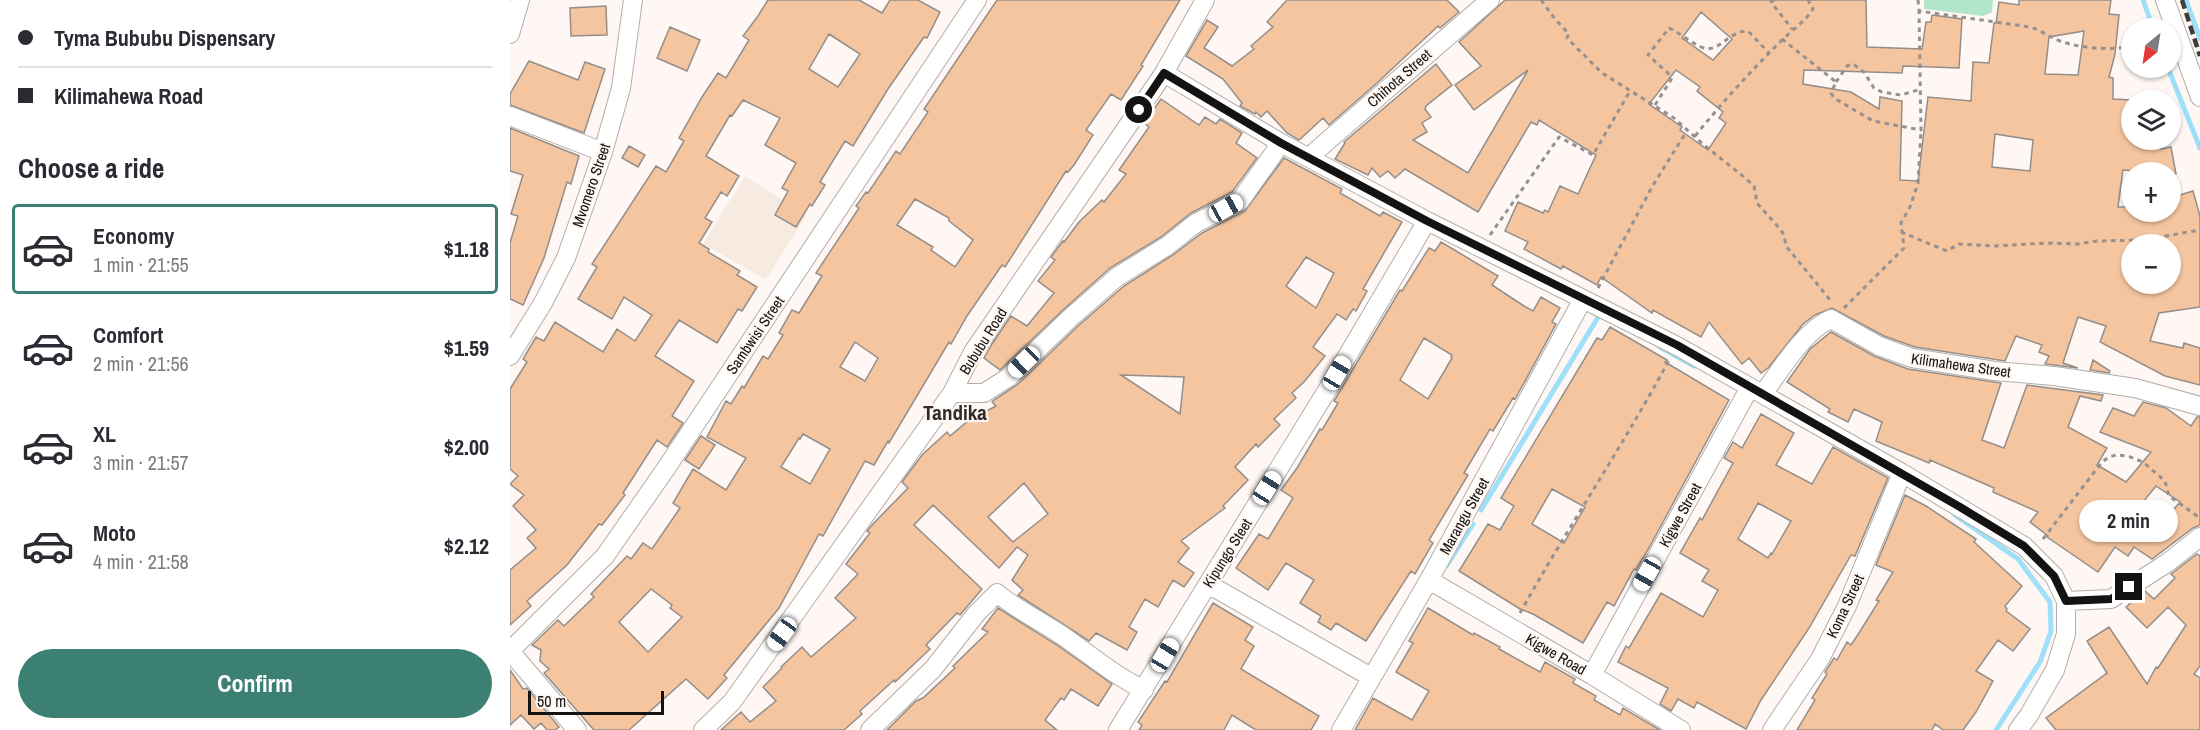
<!DOCTYPE html>
<meta charset="utf-8">
<style>
:root{--surface:#fff;--page:#f2f2f3;--text:#2b2b33;--muted:#7c7c81;--line:#e1e1e2;--accent:#3c8074}
body{margin:0;font-family:"Archivo Narrow",sans-serif;background:var(--page);color:var(--text);height:100vh;display:flex;flex-direction:column;font-size:22px;white-space:nowrap}
*{box-sizing:border-box;margin:0}
p{font-size:20px;color:var(--muted)}
.icon{flex:none;width:33px;height:33px;fill:none;stroke:currentColor;stroke-width:2;stroke-linecap:round;stroke-linejoin:round}
.map{position:relative;flex:1;overflow:hidden}
.panel{display:flex;flex-direction:column;background:var(--surface);width:510px}
.panel>*{flex:none}
.top-card{display:grid;align-content:center;height:132px;padding:0 18px;background:var(--surface)}
.needle{width:39px;rotate:210deg}
.buttons{position:absolute;left:1611px;top:18px;display:grid;gap:12px}
.buttons a{display:grid;place-items:center;width:60px;height:60px;border-radius:50%;background:var(--surface);box-shadow:0 2px 4px #0004;font-size:30px}
.scale{position:absolute;left:18px;bottom:15px;width:136px;box-sizing:border-box;padding-left:6px;border:3px solid #151311;border-top:0;font-size:16px;line-height:21px;white-space:nowrap;color:#151311;-webkit-text-stroke:4px #fef7f3;paint-order:stroke}
.end{position:absolute;width:27px;height:27px;margin:-14px;border:8px solid #151311;background:#fff;box-shadow:0 0 0 3px #fff}
.from{border-radius:50%}
.bubble{position:absolute;height:42px;border-radius:21px;background:var(--surface);box-shadow:0 2px 4px #0004;font-size:20px;font-weight:700;line-height:42px;text-align:center}
.car{position:absolute;width:18px;height:36px;margin:-18px -9px;border-radius:8px;box-shadow:0 0 4px 2px #0007;background:linear-gradient(#fff 24%,#345 0 40%,#fff 0 76%,#345 0 86%,#fff 0)}
.top-card b{display:flex;align-items:center;gap:21px;height:57px;font-size:22px}
.top-card b+b{border-top:2px solid var(--line)}
.top-card i{width:15px;height:15px;background:var(--text)}
ul{padding:0;list-style:none}
li{display:flex;align-items:center;gap:18px;height:90px;margin:0 12px 9px;padding:0 6px;border:3px solid transparent;border-radius:6px}
li div{flex:1}
li b{display:block;font-size:22px}
li em{font-style:normal;font-weight:700}
li.on{border-color:var(--accent)}
li>.icon{width:54px;height:54px;stroke-width:1.5}
h2{padding:0 18px;font-size:27px;line-height:72px}
.action{display:flex;gap:12px;margin-top:auto;padding:12px 18px}
.action a{flex:1;height:69px;border-radius:36px;background:var(--accent);color:#fff;font-size:24px;font-weight:700;line-height:69px;text-align:center}
main{display:flex;flex:1;min-height:0}
.map>svg:first-child{display:block}
.built{fill:#f7eae0}
.green{fill:#b3e5ca}
.lines{fill:none;stroke-linecap:round;stroke-linejoin:round}
.stream{stroke:#9edff9;stroke-width:5}
.building{fill:#f5c59f;stroke:#938e8a;stroke-width:1.5;fill-rule:evenodd}
.minor-casing{stroke:#b3aea9;stroke-width:20}
.path{stroke:#96918e;stroke-width:3;stroke-dasharray:4.5 4.5;stroke-linecap:butt}
.minor{stroke:#fff;stroke-width:18}
.rail{stroke:#3e3b39;stroke-width:4.5;stroke-dasharray:9 4.5;stroke-linecap:butt}
.route{stroke:#151311;stroke-width:8}
.labels{text-anchor:middle;dominant-baseline:central;stroke-width:4.5;stroke-linejoin:round;paint-order:stroke}
.street-label{font-size:15px;fill:#151311;stroke:#fef7f3}
.district-label{font-size:21px;font-weight:bold;fill:#312c29;stroke:#fef7f3}
</style>
<main>
<section class="panel">
<div class="top-card">
<b><i class="from"></i>Tyma Bububu Dispensary</b>
<b><i></i>Kilimahewa Road</b>
</div>
<h2>Choose a ride</h2>
<ul>
<li class="on"><svg class="icon" aria-label="car" viewBox="0 0 24 24"><path d="M5 17H2v-5l4-1 3-4h7l3 4 3 1v5h-3M9 17h6M6 11h13"/><circle cx="7" cy="17" r="2"/><circle cx="17" cy="17" r="2"/></svg><div><b>Economy</b><p>1 min · 21:55</p></div><em>$1.18</em></li>
<li><svg class="icon" aria-label="car" viewBox="0 0 24 24"><path d="M5 17H2v-5l4-1 3-4h7l3 4 3 1v5h-3M9 17h6M6 11h13"/><circle cx="7" cy="17" r="2"/><circle cx="17" cy="17" r="2"/></svg><div><b>Comfort</b><p>2 min · 21:56</p></div><em>$1.59</em></li>
<li><svg class="icon" aria-label="car" viewBox="0 0 24 24"><path d="M5 17H2v-5l4-1 3-4h7l3 4 3 1v5h-3M9 17h6M6 11h13"/><circle cx="7" cy="17" r="2"/><circle cx="17" cy="17" r="2"/></svg><div><b>XL</b><p>3 min · 21:57</p></div><em>$2.00</em></li>
<li><svg class="icon" aria-label="car" viewBox="0 0 24 24"><path d="M5 17H2v-5l4-1 3-4h7l3 4 3 1v5h-3M9 17h6M6 11h13"/><circle cx="7" cy="17" r="2"/><circle cx="17" cy="17" r="2"/></svg><div><b>Moto</b><p>4 min · 21:58</p></div><em>$2.12</em></li>
</ul>
<div class="action"><a>Confirm</a></div>
</section>
<div class="map">
<svg width="1690" height="730" viewBox="0 0 1690 730">
<rect width="100%" height="100%" fill="#fef7f3"/>
<!-- built -->
<path class="built" d="M 235,176 L 297,215 L 256,279 L 193,244 Z"/>
<!-- green -->
<path class="green" d="M 1414,0 L 1483,0 L 1482,12 L 1473,16 L 1414,9 Z"/>
<g class="lines">
<!-- stream -->
<path class="stream" d="M 1633,0 L 1643,28
M 1676,0 L 1690,39
M 1658,68 L 1690,148
M 1150,347 L 1184,366
M 971,510 L 1090,314 L 1092,315
M 1445,515 L 1508,559 L 1540,602 L 1541,631 L 1530,662 L 1486,730
M 937,565 L 963,524"/>
</g>
<!-- building -->
<path class="building" d="M 258,0 L 349,0 L 372,13 L 380,0 L 408,0 L 430,12 L 417,38 L 414,37 L 378,89 L 343,146 L 335,141 L 310,182 L 315,185 L 302,206 L 300,204 L 286,227 L 265,215 L 278,191 L 272,188 L 286,163 L 255,145 L 270,118 L 233,100 L 222,116 L 220,115 L 196,156 L 229,176 L 217,196 L 211,192 L 195,218 L 202,222 L 189,243 L 199,249 L 198,252 L 230,271 L 227,275 L 247,287 L 232,311 L 228,309 L 207,343 L 169,320 L 145,356 L 184,381 L 162,416 L 173,423 L 157,447 L 147,440 L 113,493 L 115,495 L 92,525 L 89,524 L 57,565 L 17,601 L 21,606 L 0,625 L 0,570 L 26,548 L 17,538 L 26,530 L 3,506 L 14,495 L 0,484 L 8,476 L 0,469 L 0,389 L 17,362 L 13,359 L 26,337 L 34,341 L 45,322 L 93,352 L 107,329 L 125,341 L 142,315 L 114,297 L 102,319 L 68,299 L 87,267 L 82,264 L 146,166 L 156,172 L 174,141 L 169,138 L 192,97 L 208,73 L 216,78 L 239,40 L 233,36 L 248,16 ZM 319,34 L 350,54 L 328,87 L 299,69 Z
M 487,0 L 670,0 L 631,65 L 633,66 L 611,100 L 601,94 L 576,130 L 583,135 L 564,165 L 558,172 L 556,171 L 495,267 L 492,265 L 457,316 L 441,344 L 439,342 L 379,443 L 378,441 L 364,465 L 355,461 L 313,536 L 309,534 L 269,608 L 214,675 L 217,678 L 198,699 L 176,679 L 119,730 L 84,730 L 34,673 L 39,669 L 30,661 L 31,650 L 22,645 L 48,620 L 54,626 L 84,597 L 81,594 L 117,556 L 121,559 L 133,543 L 142,549 L 170,508 L 163,503 L 183,469 L 216,490 L 236,458 L 197,437 L 216,401 L 221,404 L 232,386 L 234,388 L 253,356 L 258,359 L 273,335 L 269,333 L 282,310 L 289,313 L 312,276 L 306,273 L 349,208 L 346,206 L 356,192 L 358,193 L 386,151 L 390,154 L 418,112 L 414,109 ZM 405,199 L 439,218 L 439,221 L 463,240 L 445,267 L 421,250 L 423,247 L 387,225 ZM 345,342 L 368,358 L 355,381 L 330,367 ZM 293,434 L 320,449 L 300,484 L 271,467 L 289,438 L 290,439 ZM 141,589 L 162,605 L 160,608 L 172,617 L 138,652 L 109,622 Z
M 777,0 L 937,0 L 949,12 L 930,28 L 928,26 L 867,83 L 819,125 L 813,118 L 789,140 L 777,133 L 757,111 L 751,117 L 746,112 L 745,114 L 730,106 L 732,103 L 713,79 L 676,56 L 697,20 L 708,27 L 694,48 L 722,66 L 744,49 L 741,46 L 763,27 L 757,22 Z
M 995,0 L 1356,0 L 1357,47 L 1412,49 L 1416,22 L 1421,22 L 1422,15 L 1452,19 L 1449,68 L 1393,66 L 1392,73 L 1294,70 L 1293,84 L 1341,92 L 1369,109 L 1370,97 L 1392,101 L 1390,180 L 1408,181 L 1418,97 L 1461,101 L 1463,62 L 1479,63 L 1484,23 L 1486,23 L 1489,2 L 1509,5 L 1509,0 L 1601,0 L 1599,14 L 1609,15 L 1605,54 L 1599,77 L 1603,78 L 1603,99 L 1622,100 L 1622,140 L 1651,140 L 1651,149 L 1661,147 L 1666,174 L 1613,170 L 1608,207 L 1622,207 L 1622,212 L 1660,212 L 1660,198 L 1683,191 L 1690,216 L 1690,307 L 1649,313 L 1640,341 L 1673,348 L 1674,343 L 1690,348 L 1690,385 L 1655,376 L 1590,342 L 1596,326 L 1568,317 L 1553,363 L 1568,368 L 1535,364 L 1539,356 L 1529,352 L 1532,345 L 1506,336 L 1495,361 L 1405,347 L 1374,336 L 1322,308 L 1305,315 L 1293,324 L 1258,368 L 1251,373 L 1239,358 L 1232,364 L 1199,322 L 1191,337 L 1143,310 L 1142,313 L 1091,277 L 1087,285 L 1053,266 L 1051,269 L 1014,249 L 1018,242 L 995,231 L 1008,202 L 1033,213 L 1035,210 L 1038,212 L 1050,186 L 1068,194 L 1086,155 L 1029,120 L 1027,125 L 1021,122 L 968,212 L 895,169 L 885,178 L 878,171 L 870,177 L 862,168 L 858,175 L 825,159 L 835,143 L 834,142 L 926,64 L 942,85 L 916,106 L 915,109 L 921,117 L 912,123 L 917,132 L 903,140 L 958,173 L 1018,70 L 964,110 L 945,85 L 971,66 L 949,42 ZM 1191,12 L 1222,39 L 1203,60 L 1172,38 ZM 1574,31 L 1568,75 L 1535,74 L 1539,37 ZM 1166,70 L 1190,87 L 1187,91 L 1213,112 L 1209,118 L 1216,123 L 1198,150 L 1170,130 L 1172,127 L 1139,104 ZM 1485,134 L 1523,140 L 1520,171 L 1482,167 ZM 1622,244 L 1660,244 L 1660,284 L 1622,284 Z
M 96,6 L 97,35 L 61,36 L 60,8 Z
M 160,27 L 190,40 L 177,71 L 147,58 Z
M 19,61 L 68,80 L 75,62 L 95,69 L 74,133 L 0,105 L 0,94 Z
M 651,99 L 689,125 L 695,117 L 706,124 L 710,119 L 732,133 L 726,143 L 747,158 L 722,192 L 681,213 L 651,237 L 600,268 L 553,310 L 490,370 L 474,358 L 482,344 L 501,316 L 517,326 L 544,293 L 528,281 L 545,260 L 541,257 L 553,241 L 554,242 L 569,222 L 592,200 L 594,202 L 616,174 L 609,170 L 639,127 L 634,123 Z
M 0,128 L 69,156 L 61,184 L 57,182 L 34,258 L 13,305 L 0,299 L 0,243 L 8,216 L 1,214 L 13,175 L 0,171 Z
M 119,146 L 135,155 L 128,167 L 112,158 Z
M 774,158 L 832,189 L 830,193 L 870,216 L 873,212 L 892,222 L 853,289 L 857,291 L 846,311 L 843,309 L 836,320 L 827,314 L 803,347 L 815,356 L 794,382 L 782,393 L 786,398 L 764,419 L 770,425 L 748,447 L 746,444 L 725,467 L 738,480 L 713,506 L 715,508 L 671,541 L 679,548 L 668,562 L 684,573 L 674,587 L 663,580 L 648,607 L 635,599 L 619,627 L 627,632 L 617,650 L 586,633 L 579,641 L 508,595 L 513,590 L 502,580 L 518,555 L 507,547 L 489,568 L 423,505 L 404,525 L 472,589 L 450,615 L 447,613 L 416,645 L 420,649 L 385,682 L 384,680 L 350,711 L 352,714 L 334,730 L 211,730 L 231,712 L 240,722 L 266,701 L 253,687 L 272,668 L 271,667 L 292,647 L 301,657 L 346,618 L 325,598 L 348,574 L 336,564 L 360,533 L 357,531 L 362,525 L 398,488 L 392,482 L 412,455 L 437,432 L 440,436 L 458,421 L 486,406 L 482,402 L 484,400 L 507,385 L 568,326 L 614,286 L 663,255 L 692,233 L 735,211 ZM 796,257 L 824,273 L 806,308 L 776,286 ZM 611,375 L 674,377 L 670,414 ZM 514,483 L 538,514 L 503,542 L 478,517 Z
M 931,242 L 988,276 L 982,285 L 1014,306 L 1023,311 L 1031,297 L 1050,308 L 1042,322 L 1046,324 L 1009,392 L 1005,399 L 1003,398 L 983,431 L 980,429 L 954,473 L 958,475 L 919,540 L 923,543 L 905,574 L 901,571 L 856,641 L 826,623 L 821,630 L 808,622 L 811,616 L 790,603 L 804,580 L 776,563 L 758,590 L 726,568 L 749,534 L 758,539 L 783,498 L 771,490 L 787,468 L 810,429 L 812,430 L 828,403 L 824,401 L 890,290 L 892,291 L 919,248 L 925,251 ZM 914,338 L 942,355 L 941,357 L 942,358 L 918,399 L 890,380 Z
M 1100,327 L 1157,360 L 1155,362 L 1219,400 L 1140,546 L 1126,570 L 1124,569 L 1104,606 L 1097,602 L 1073,643 L 1023,614 L 1010,609 L 949,571 L 978,524 L 990,530 L 1004,506 L 991,498 L 1087,338 L 1092,340 ZM 1042,489 L 1075,507 L 1054,543 L 1022,524 Z
M 1321,332 L 1364,356 L 1398,369 L 1491,383 L 1472,440 L 1494,448 L 1517,385 L 1593,395 L 1591,401 L 1570,396 L 1558,427 L 1597,448 L 1587,465 L 1616,482 L 1641,452 L 1590,432 L 1603,408 L 1624,416 L 1633,402 L 1656,408 L 1681,426 L 1687,417 L 1690,417 L 1690,525 L 1683,528 L 1642,559 L 1624,547 L 1618,556 L 1605,547 L 1588,572 L 1537,537 L 1538,536 L 1520,522 L 1528,512 L 1483,492 L 1484,488 L 1420,460 L 1419,463 L 1366,441 L 1372,422 L 1344,409 L 1338,422 L 1318,412 L 1320,409 L 1277,382 L 1300,349 ZM 1646,486 L 1670,502 L 1652,523 L 1628,508 Z
M 1583,360 L 1600,371 L 1599,373 L 1580,370 Z
M 1251,414 L 1284,433 L 1266,465 L 1302,484 L 1323,447 L 1378,478 L 1345,556 L 1341,555 L 1299,628 L 1251,700 L 1236,729 L 1187,702 L 1184,708 L 1168,699 L 1161,711 L 1150,704 L 1158,688 L 1108,662 L 1116,646 L 1119,648 L 1151,593 L 1193,617 L 1208,590 L 1192,581 L 1199,570 L 1170,553 L 1190,518 L 1192,520 L 1223,463 L 1214,458 L 1223,442 L 1232,448 ZM 1248,503 L 1281,521 L 1262,554 L 1261,553 L 1258,558 L 1228,539 Z
M 191,436 L 205,445 L 189,469 L 175,460 Z
M 1395,495 L 1416,506 L 1466,539 L 1464,542 L 1512,586 L 1495,606 L 1497,609 L 1496,611 L 1520,629 L 1503,651 L 1488,640 L 1466,671 L 1483,681 L 1466,712 L 1453,730 L 1433,730 L 1425,724 L 1422,730 L 1287,730 L 1305,700 L 1302,698 L 1317,674 L 1315,672 L 1324,658 L 1327,660 L 1337,642 L 1341,645 L 1349,633 L 1369,601 L 1366,600 L 1383,572 L 1366,565 Z
M 1687,554 L 1690,556 L 1690,666 L 1684,674 L 1690,678 L 1690,730 L 1546,730 L 1536,718 L 1597,673 L 1577,641 L 1599,627 L 1637,684 L 1646,667 L 1648,668 L 1676,625 L 1658,607 L 1637,628 L 1616,607 L 1635,591 L 1644,599 L 1665,578 L 1661,574 Z
M 703,603 L 743,627 L 735,640 L 744,646 L 731,669 L 809,716 L 801,730 L 746,730 L 722,715 L 714,730 L 629,730 L 632,725 L 628,722 L 655,681 L 657,682 Z
M 488,608 L 547,645 L 602,684 L 588,706 L 561,689 L 554,700 L 551,698 L 535,720 L 547,730 L 377,730 L 406,701 L 413,698 L 445,668 L 443,666 L 478,632 L 472,629 Z
M 918,608 L 963,635 L 964,633 L 990,647 L 989,649 L 1030,672 L 1035,662 L 1065,679 L 1063,683 L 1086,696 L 1084,700 L 1110,715 L 1113,708 L 1150,730 L 845,730 L 863,698 L 902,720 L 919,691 L 886,672 L 903,643 L 899,641 Z
M 0,670 L 13,689 L 17,688 L 49,727 L 45,730 L 37,730 L 31,723 L 24,729 L 11,715 L 0,725 Z"/>
<g class="lines">
<defs>
<path id="minor" d="M 1655,0 L 1690,97
M 0,34 L 10,0
M 654,73 L 771,143 L 917,221 L 1167,346 L 1392,473 L 1514,546 L 1544,576 L 1556,601 L 1556,634 L 1545,670 L 1519,715 L 1508,730
M 0,116 L 93,152
M 799,157 L 980,0
M 0,356 L 33,303 L 56,258 L 93,152 L 111,88 L 123,0
M 442,393 L 474,393 L 499,377 L 560,318 L 607,277 L 657,246 L 686,223 L 730,201 L 771,143
M 1253,394 C 1270,371 1294,330 1321,319 L 1369,346 L 1402,358 L 1485,371 L 1544,376 L 1625,388 L 1690,406
M 919,580 L 1082,675 L 1171,730
M 698,584 L 861,677
M 1556,601 L 1601,599 L 1657,563 L 1690,537
M 0,651 L 95,556 L 157,467 L 467,0
M 0,651 L 67,730
M 1082,675 L 1240,387
M 193,730 L 222,702 L 442,393 L 463,352 L 654,73 L 695,0
M 360,730 L 423,669 L 466,614 L 487,593 C 507,610 531,621 553,636 C 580,655 604,675 634,690
M 608,730 L 816,392 L 917,221
M 831,730 L 919,580 L 1073,299
M 1262,730 L 1310,659 L 1337,606 L 1392,473"/>
</defs>
<!-- minor casing -->
<use href="#minor" class="minor-casing"/>
<!-- path -->
<path class="path" d="M 1031,0 L 1045,19 L 1059,34 L 1057,38 L 1092,73 L 1164,118 L 1194,145 L 1234,177 L 1244,186 L 1247,203 L 1270,229 L 1274,235 L 1276,246 L 1321,301
M 1264,0 L 1261,2 L 1282,29
M 1408,0 L 1409,11 L 1520,27 C 1531,30 1539,37 1550,41 C 1569,48 1602,51 1622,46
M 1272,39 L 1326,82 L 1321,93 L 1324,98 L 1363,121 L 1411,130 L 1409,11
M 1326,82 L 1337,66 L 1343,64 L 1354,72 L 1364,88 L 1372,92 L 1391,95 L 1411,89
M 1145,105 L 1161,80 L 1161,76 L 1138,55 L 1159,28 C 1170,33 1180,42 1191,47 C 1209,55 1217,31 1238,31 L 1259,53
M 1185,136 C 1211,104 1238,74 1267,45 C 1276,35 1297,20 1303,9 L 1298,0
M 1391,232 L 1437,251 L 1449,244 L 1483,246 L 1538,243 L 1568,244 L 1587,241 L 1633,240 L 1690,230
M 980,235 L 1049,137 L 1083,155 L 1120,91
M 1088,288 L 1142,187 L 1178,129
M 1334,308 L 1394,248 L 1391,223 L 1400,207 L 1408,183 L 1411,130
M 1533,539 L 1592,462 L 1599,457 L 1606,455 L 1618,456 L 1633,462 L 1655,481 L 1659,496 L 1690,518
M 1010,613 C 1058,527 1113,446 1159,360"/>
<!-- minor -->
<use href="#minor" class="minor"/>
<!-- rail -->
<path class="rail" d="M 1672,0 L 1690,56"/>
</g>
<g class="lines">
<!-- route -->
<path class="route" d="M 629,110 L 654,73 L 771,143 L 917,221 L 1167,345 L 1450,507 L 1514,546 L 1544,576 L 1556,601 L 1601,599 L 1619,587"/>
</g>
<g class="labels">
<!-- street labels -->
<g class="street-label">
<text transform="translate(889 78) rotate(-41)">Chihota Street</text>
<text transform="translate(81 185) rotate(-71)">Mvomero Street</text>
<text transform="translate(245 335) rotate(-56)">Sambwisi Street</text>
<text transform="translate(473 341) rotate(-58)">Bububu Road</text>
<text transform="translate(1451 365) rotate(8)">Kilimahewa Street</text>
<text transform="translate(1170 515) rotate(-61)">Kigwe Street</text>
<text transform="translate(954 516) rotate(-61)">Marangu Street</text>
<text transform="translate(717 553) rotate(-58)">Kipungo Steet</text>
<text transform="translate(1335 606) rotate(-65)">Koma Street</text>
<text transform="translate(1046 654) rotate(30)">Kigwe Road</text>
</g>
<!-- district labels -->
<g class="district-label">
<text x="445" y="412">Tandika</text>
</g>
</g>
</svg>
<div class="buttons">
<a><svg class="needle" viewBox="-14 -14 28 28"><path d="M0-13l5 13h-10z" fill="#e53935"/><path d="M0 13l5-13h-10z" fill="#7c7c81"/></svg></a>
<a><svg class="icon" aria-label="layers" viewBox="0 0 24 24"><path d="M12 4l9 5-9 5-9-5zM3 14l9 5 9-5"/></svg></a>
<a>+</a>
<a>−</a>
</div>
<div class="scale">50 m</div>
<i class="end from" style="left:629px;top:110px"></i>
<i class="end" style="left:1619px;top:587px"></i>
<div class="bubble" style="left:1569px;top:500px;width:99px">2 min</div>
<i class="car" style="left:716px;top:208px;rotate:61deg"></i>
<i class="car" style="left:514px;top:362px;rotate:226deg"></i>
<i class="car" style="left:827px;top:373px;rotate:30deg"></i>
<i class="car" style="left:757px;top:488px;rotate:32deg"></i>
<i class="car" style="left:1137px;top:574px;rotate:209deg"></i>
<i class="car" style="left:272px;top:634px;rotate:216deg"></i>
<i class="car" style="left:655px;top:655px;rotate:31deg"></i>
</div>
</main>
